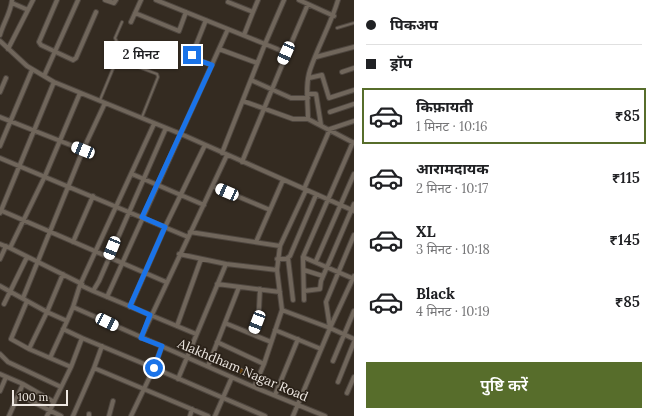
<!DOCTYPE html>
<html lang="hi">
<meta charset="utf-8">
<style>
:root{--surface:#fff;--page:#f2f2f2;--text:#202124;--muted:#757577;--line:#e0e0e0;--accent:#576d2b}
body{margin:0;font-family:Lora,"Noto Sans Devanagari",serif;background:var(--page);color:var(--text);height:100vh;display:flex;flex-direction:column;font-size:15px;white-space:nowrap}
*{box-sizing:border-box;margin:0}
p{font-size:13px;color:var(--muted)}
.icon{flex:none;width:22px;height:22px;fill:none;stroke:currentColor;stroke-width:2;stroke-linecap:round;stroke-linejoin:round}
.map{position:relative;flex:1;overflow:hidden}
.side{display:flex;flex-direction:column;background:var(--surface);width:300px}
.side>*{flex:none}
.hud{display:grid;align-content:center;height:88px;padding:0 12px;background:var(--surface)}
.scale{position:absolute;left:12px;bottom:10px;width:56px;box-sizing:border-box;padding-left:4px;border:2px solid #eee8e2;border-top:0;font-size:11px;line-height:14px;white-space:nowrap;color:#eee8e2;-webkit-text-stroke:3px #2a2118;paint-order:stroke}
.end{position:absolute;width:18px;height:18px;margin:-9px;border:5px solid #1a73e8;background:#fff;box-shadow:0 0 0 2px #fff}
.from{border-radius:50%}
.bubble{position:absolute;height:28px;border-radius:0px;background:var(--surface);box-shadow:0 1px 3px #0004;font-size:13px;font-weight:600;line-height:28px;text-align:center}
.car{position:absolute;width:12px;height:24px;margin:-12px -6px;border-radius:5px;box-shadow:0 0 3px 1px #0007;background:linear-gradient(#fff 24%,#345 0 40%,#fff 0 76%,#345 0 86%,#fff 0)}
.hud b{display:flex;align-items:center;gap:14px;height:38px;font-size:15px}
.hud b+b{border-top:1px solid var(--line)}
.hud i{width:10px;height:10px;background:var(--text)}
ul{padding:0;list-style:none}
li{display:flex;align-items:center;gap:12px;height:56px;margin:0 8px 6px;padding:0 4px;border:2px solid transparent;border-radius:0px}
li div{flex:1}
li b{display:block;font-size:15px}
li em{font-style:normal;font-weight:600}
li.active{border-color:var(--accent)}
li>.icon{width:36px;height:36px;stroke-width:1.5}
.action{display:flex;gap:8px;margin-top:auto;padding:8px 12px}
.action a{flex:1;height:46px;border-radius:0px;background:var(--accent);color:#fff;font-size:16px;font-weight:600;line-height:46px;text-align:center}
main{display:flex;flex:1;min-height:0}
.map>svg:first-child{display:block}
.building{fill:#67420b;stroke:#7b7165}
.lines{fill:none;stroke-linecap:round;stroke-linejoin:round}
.service-casing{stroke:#4e463f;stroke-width:4}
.minor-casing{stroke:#4e463f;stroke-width:6}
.service{stroke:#70665b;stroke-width:2}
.minor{stroke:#70665b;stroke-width:4}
.route{stroke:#1a73e8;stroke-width:5}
.labels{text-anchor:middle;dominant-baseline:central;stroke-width:3.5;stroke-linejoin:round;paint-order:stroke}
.street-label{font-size:13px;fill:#eee8e2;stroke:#2a2118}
</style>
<main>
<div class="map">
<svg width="354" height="416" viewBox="0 0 354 416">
<rect width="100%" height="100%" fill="#342b21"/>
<!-- building -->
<path class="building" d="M 238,366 L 244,370 L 241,374 L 235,370 Z"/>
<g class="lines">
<defs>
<path id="service" d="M 337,28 L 354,23
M 117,59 L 157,74 L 158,77 L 142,117
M 100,100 L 117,59 L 115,53 L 118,44 L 115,38 L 122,22"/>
<path id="minor" d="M 57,0 L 39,42 L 41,45 L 73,60 L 76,58 L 96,12
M 105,0 L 114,3 L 116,0
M 156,0 L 265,44 L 284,0
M 299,0 L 334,16
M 338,0 C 331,24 318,46 310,70 C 305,85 308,103 308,119 L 354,143
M 228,2 L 253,12 L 258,0
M 12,3 L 28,10
M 135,13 L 179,31 L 186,12
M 206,20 L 192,55 L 195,59 L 212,65
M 131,22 L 141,0
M 0,35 C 3,24 11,12 12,0
M 244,35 L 253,12
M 0,41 L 27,66 L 54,82 L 181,134 L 354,211
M 8,49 L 33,0
M 219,49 L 257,63
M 287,53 L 308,4
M 316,57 L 354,47
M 342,72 L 354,68
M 44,76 L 78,0
M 309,78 L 322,75 L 329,98 L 354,90
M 251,80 L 291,98 L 308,98
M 0,92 L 6,78
M 307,94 L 316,94 L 321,125
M 243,101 L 293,119 L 308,119
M 330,112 L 354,104
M 0,117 L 83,150
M 0,146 L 32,70
M 222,153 L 265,44 L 287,53 L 242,162
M 0,158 L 188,237
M 132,174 L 204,205
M 213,186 L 270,210
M 304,189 L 330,129 L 354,121
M 0,210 L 166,282
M 0,213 L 54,82
M 190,232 L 280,246
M 354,235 L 326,302 L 330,328 L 354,339
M 73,242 L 93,196
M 256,242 L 283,180
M 0,244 L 10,248 L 45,176 L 80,93
M 10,248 L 82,284
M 179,254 L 226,264
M 303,257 L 354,279
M 288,258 L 293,300
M 0,259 L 6,246
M 277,259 L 286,259 L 290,256 L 316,195
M 316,261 L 354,174
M 277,270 L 280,246 L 306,190
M 304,270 L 323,276
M 217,284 L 280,292
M 80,285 L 154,124
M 0,286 L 47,312 L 63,274
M 93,291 L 196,334
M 304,291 L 320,289 L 321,281 L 354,204
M 107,297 L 228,29
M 23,298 L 83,150 L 105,103
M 304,300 L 303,257 L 353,142
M 27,301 L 11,339 L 29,349
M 4,304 L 27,257
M 73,307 L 80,285 L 93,291 L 99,281 L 166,128
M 130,307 L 165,227 L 205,145
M 282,310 L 330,328 L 354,276
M 225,323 L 271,342
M 177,326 L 201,259
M 63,329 L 82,338
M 275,330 L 321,349
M 252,334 L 259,309 L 260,289
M 141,338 L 227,155
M 217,342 L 264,364
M 102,346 L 94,368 L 208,416
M 0,354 L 8,362 L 61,387
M 50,358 L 67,321
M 333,361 L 354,311
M 208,366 L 239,287
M 71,367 L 82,338 L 154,368 L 162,346
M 0,374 L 23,384 L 54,402 L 71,367 L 29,349 L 47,312 L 67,321 L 73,307 L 254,387 L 325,416
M 178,379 L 226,264 L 277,270 L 282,310 L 264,364 L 254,387
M 338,382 L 354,342
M 0,391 L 6,377
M 347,393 L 354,377
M 19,395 L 61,416
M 275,395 L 298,339
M 9,416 L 23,384
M 47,416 L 54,402
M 73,416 L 94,368
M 89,416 L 89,414
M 109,416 L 113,401
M 131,416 L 154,368 L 265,416
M 190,416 L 192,409
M 215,416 L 232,377
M 293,416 L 330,328"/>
</defs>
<!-- service casing -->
<use href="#service" class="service-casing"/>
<!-- minor casing -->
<use href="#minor" class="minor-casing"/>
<!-- service -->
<use href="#service" class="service"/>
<!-- minor -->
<use href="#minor" class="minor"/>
</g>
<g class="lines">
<!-- route -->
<path class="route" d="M 154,368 L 162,346 L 141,338 L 150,315 L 130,306 L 165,227 L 142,217 L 212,65 L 195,59 L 192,55"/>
</g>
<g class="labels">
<!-- street labels -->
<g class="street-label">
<text transform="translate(243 370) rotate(23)">Alakhdham Nagar Road</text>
</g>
</g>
</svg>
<div class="scale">100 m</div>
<i class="end from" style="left:154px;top:368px"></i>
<i class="end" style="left:192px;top:55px"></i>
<div class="bubble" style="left:104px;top:41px;width:74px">2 मिनट</div>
<i class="car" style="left:286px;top:53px;rotate:204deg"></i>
<i class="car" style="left:83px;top:150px;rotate:292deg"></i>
<i class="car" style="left:227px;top:192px;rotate:294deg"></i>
<i class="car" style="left:112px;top:248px;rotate:202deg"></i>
<i class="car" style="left:107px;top:322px;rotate:116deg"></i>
<i class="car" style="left:257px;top:322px;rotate:201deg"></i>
</div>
<section class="side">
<div class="hud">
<b><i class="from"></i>पिकअप</b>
<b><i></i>ड्रॉप</b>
</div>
<ul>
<li class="active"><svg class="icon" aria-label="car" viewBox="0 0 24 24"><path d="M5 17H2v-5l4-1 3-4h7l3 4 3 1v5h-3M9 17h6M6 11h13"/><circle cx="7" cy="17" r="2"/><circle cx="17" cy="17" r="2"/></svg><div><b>किफ़ायती</b><p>1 मिनट · 10:16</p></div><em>₹85</em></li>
<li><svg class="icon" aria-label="car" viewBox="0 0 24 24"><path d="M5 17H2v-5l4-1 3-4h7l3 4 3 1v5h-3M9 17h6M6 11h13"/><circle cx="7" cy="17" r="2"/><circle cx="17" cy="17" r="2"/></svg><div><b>आरामदायक</b><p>2 मिनट · 10:17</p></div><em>₹115</em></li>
<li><svg class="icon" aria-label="car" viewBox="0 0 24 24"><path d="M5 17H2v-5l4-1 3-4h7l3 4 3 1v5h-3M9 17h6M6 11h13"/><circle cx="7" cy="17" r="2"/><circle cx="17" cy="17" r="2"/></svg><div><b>XL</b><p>3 मिनट · 10:18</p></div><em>₹145</em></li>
<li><svg class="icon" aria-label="car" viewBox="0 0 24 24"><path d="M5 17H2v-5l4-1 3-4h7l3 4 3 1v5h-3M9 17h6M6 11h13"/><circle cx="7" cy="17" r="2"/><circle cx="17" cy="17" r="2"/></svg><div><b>Black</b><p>4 मिनट · 10:19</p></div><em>₹85</em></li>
</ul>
<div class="action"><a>पुष्टि करें</a></div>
</section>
</main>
